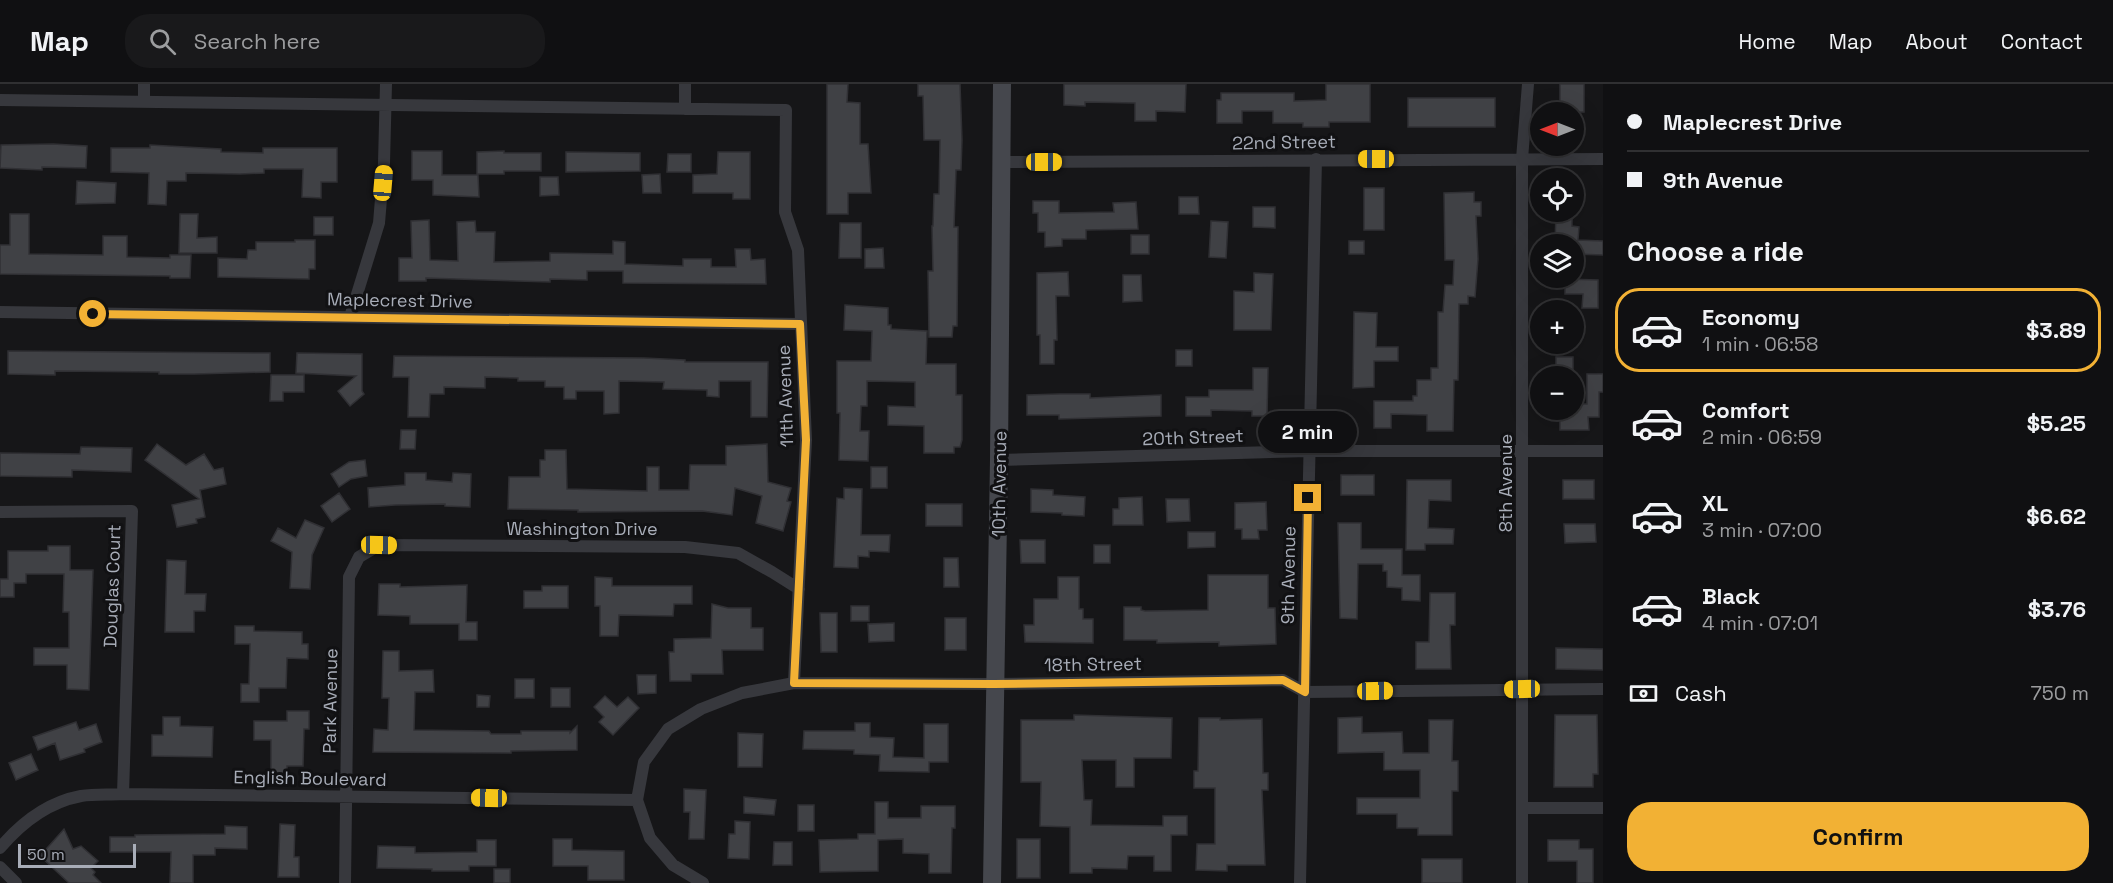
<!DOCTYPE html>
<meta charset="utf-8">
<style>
:root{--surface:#101012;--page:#19191b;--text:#f1f3f6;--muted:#9c9d9f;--line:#303032;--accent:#f2b134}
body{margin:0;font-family:"Space Grotesk",sans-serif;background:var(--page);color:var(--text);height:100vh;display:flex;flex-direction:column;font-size:22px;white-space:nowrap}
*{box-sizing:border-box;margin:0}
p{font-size:20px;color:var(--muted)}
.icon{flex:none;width:33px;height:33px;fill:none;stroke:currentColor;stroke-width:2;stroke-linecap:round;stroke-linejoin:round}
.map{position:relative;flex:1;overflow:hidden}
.details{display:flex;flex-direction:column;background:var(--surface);width:510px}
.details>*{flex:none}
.top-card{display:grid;align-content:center;height:132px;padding:0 24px;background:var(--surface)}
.needle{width:39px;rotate:270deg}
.fabs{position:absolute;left:1530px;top:18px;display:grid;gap:12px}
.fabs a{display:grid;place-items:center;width:54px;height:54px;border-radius:50%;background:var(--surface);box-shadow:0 6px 24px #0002,0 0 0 2px var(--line);font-size:30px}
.scale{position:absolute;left:18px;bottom:15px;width:118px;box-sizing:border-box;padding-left:6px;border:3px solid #a8adb8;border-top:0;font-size:16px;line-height:21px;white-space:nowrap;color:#a8adb8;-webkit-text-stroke:4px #111113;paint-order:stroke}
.end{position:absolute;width:27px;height:27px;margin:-14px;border:8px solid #f2b134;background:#111;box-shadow:0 0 0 3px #111}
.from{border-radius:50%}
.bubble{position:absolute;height:42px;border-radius:21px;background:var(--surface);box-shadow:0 6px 24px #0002,0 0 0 2px var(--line);font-size:20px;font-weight:800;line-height:42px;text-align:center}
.car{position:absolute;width:18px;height:36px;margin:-18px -9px;border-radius:8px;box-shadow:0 0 4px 2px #0007;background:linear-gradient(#f5c518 24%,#345 0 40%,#f5c518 0 76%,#345 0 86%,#f5c518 0)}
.top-card b{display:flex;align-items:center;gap:21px;height:57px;font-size:22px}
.top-card b+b{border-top:2px solid var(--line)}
.top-card i{width:15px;height:15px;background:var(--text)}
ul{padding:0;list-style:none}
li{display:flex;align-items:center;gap:18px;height:84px;margin:0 12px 9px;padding:0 12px;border:3px solid transparent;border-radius:24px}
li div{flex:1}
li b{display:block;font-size:22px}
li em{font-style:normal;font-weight:800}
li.selected{border-color:var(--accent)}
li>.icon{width:54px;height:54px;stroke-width:1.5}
h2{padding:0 24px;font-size:27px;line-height:72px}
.pay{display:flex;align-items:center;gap:15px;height:66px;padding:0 24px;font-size:22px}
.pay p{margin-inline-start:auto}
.cta{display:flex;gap:12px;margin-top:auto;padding:12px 24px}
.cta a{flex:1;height:69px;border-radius:24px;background:var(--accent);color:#111;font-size:24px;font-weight:800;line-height:69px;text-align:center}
header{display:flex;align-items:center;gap:36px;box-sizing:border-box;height:84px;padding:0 30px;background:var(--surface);border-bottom:2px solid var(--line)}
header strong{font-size:28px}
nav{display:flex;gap:33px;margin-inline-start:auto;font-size:21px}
.search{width:420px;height:54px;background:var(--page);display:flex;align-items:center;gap:15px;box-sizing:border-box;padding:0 21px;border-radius:24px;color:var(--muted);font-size:22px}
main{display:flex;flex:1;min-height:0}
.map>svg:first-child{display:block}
.building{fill:#404145;stroke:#303034;stroke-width:1.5}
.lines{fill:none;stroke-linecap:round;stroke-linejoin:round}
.street{stroke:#37383d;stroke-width:12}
.secondary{stroke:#45474d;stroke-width:18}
.route{stroke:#f2b134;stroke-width:8}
.labels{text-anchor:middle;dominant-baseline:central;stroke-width:6;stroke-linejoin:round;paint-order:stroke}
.street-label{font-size:18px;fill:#a8adb8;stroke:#111113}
</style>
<header>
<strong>Map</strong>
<div class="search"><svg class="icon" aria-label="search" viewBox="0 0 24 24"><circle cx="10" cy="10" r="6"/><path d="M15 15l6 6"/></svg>Search here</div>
<nav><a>Home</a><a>Map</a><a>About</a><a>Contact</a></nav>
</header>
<main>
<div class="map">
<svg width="1603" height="799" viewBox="0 0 1603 799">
<rect width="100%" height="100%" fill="#161618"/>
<!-- building -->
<path class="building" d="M 827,0 L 848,0 L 847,18 L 860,19 L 860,60 L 868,60 L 871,109 L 848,109 L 848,130 L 827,130 Z
M 918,0 L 960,0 L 962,56 L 961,86 L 956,86 L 954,143 L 958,143 L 957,242 L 953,242 L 952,253 L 929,253 L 928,187 L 933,187 L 932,142 L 933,142 L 934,110 L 939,110 L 940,56 L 924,56 L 923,12 L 918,12 Z
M 1064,0 L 1186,0 L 1185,28 L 1156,27 L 1156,37 L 1135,37 L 1135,19 L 1085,18 L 1085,22 L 1064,21 Z
M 1326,0 L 1370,0 L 1370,38 L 1329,38 L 1329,43 L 1303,43 L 1303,39 L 1273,39 L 1273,27 L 1242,27 L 1242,39 L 1217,39 L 1217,16 L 1221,16 L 1221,9 L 1294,9 L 1294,17 L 1326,16 Z
M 1560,0 L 1584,0 L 1584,28 L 1560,28 Z
M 1408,14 L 1495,14 L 1495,43 L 1408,43 Z
M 53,60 L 87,62 L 86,84 L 42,83 L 42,86 L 0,84 L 1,61 Z
M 150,61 L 221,65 L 221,68 L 263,69 L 263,64 L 337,64 L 337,98 L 321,98 L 321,114 L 302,113 L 303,85 L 264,85 L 264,89 L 240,90 L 186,89 L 186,97 L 167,97 L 166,121 L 148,120 L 149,89 L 111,88 L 111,64 L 150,64 Z
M 412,67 L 442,67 L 442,91 L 478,91 L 479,113 L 433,111 L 433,96 L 412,96 Z
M 504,67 L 504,69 L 541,69 L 541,87 L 504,87 L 504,90 L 477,90 L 477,68 Z
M 566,68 L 640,69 L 640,87 L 566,88 Z
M 718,68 L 750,68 L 750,115 L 733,115 L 733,109 L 693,109 L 693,91 L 717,90 Z
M 668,70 L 691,70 L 691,88 L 667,88 Z
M 660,90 L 661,109 L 643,109 L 642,91 Z
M 540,93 L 558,93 L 559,111 L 540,112 Z
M 77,97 L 116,99 L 115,119 L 76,120 Z
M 1364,104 L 1384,104 L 1384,146 L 1364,146 Z
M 1474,108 L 1474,118 L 1481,118 L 1481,132 L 1476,132 L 1478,175 L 1475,213 L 1468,212 L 1468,220 L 1459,220 L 1458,296 L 1454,296 L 1453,347 L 1427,347 L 1427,331 L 1391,330 L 1391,344 L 1374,344 L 1374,317 L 1413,317 L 1413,312 L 1417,312 L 1417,296 L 1431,296 L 1431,284 L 1438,284 L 1438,228 L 1443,228 L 1445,201 L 1453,201 L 1454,176 L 1445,176 L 1444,109 Z
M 1179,113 L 1198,113 L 1199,130 L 1179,130 Z
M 1033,117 L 1059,117 L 1059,129 L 1114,128 L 1113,119 L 1136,118 L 1138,145 L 1086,146 L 1086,155 L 1062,155 L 1062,162 L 1045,163 L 1045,148 L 1038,148 L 1038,129 L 1033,129 Z
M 1253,123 L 1275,123 L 1275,144 L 1253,143 Z
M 1556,128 L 1572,128 L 1572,142 L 1579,143 L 1578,156 L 1603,157 L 1603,171 L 1574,170 L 1574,160 L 1555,160 Z
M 10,130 L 29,130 L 29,170 L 103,171 L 103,152 L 127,152 L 127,173 L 170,174 L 170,171 L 191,171 L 190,194 L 170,194 L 170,192 L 0,190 L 0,161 L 10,161 Z
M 180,130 L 198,130 L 197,154 L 217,153 L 217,169 L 179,169 Z
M 314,133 L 333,133 L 333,151 L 314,151 Z
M 429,136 L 430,176 L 458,177 L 457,138 L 475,137 L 476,148 L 495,148 L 494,178 L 550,177 L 550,169 L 613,170 L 613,157 L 625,158 L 625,180 L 683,182 L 683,175 L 711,175 L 711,183 L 736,183 L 735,165 L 750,165 L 751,176 L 765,175 L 766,200 L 623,199 L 623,187 L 587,187 L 587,196 L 550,195 L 550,198 L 426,194 L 426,197 L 399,197 L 399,174 L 412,174 L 411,137 Z
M 1211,137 L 1228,138 L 1226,174 L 1209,173 Z
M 840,139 L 861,139 L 861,174 L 839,174 Z
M 1131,151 L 1149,151 L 1149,170 L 1131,170 Z
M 295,156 L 315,156 L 315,185 L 309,185 L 309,195 L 218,193 L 218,174 L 247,175 L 248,166 L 256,166 L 256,158 L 295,158 Z
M 1349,157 L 1364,157 L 1364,170 L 1349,170 Z
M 883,164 L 884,184 L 865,184 L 865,165 Z
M 1068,188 L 1069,212 L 1056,212 L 1057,256 L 1054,256 L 1054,280 L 1040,280 L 1040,251 L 1037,251 L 1037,189 Z
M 1254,189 L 1273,190 L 1271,246 L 1234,246 L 1234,207 L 1254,208 Z
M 1123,191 L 1141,191 L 1142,217 L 1123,218 Z
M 1565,195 L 1598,196 L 1598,224 L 1582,224 L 1583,210 L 1565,210 Z
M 845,221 L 888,224 L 888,241 L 891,241 L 891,245 L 927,247 L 926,280 L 956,280 L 956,311 L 962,311 L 962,356 L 960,363 L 954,363 L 954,369 L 924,369 L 924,342 L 888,341 L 888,322 L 915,323 L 915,298 L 867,297 L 867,322 L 861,322 L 860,347 L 869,347 L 868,377 L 839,376 L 840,329 L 837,329 L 837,277 L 871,277 L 872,247 L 844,246 Z
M 1354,228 L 1377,229 L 1376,263 L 1398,263 L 1398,277 L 1374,277 L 1374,303 L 1353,304 Z
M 1176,266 L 1192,266 L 1192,282 L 1176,282 Z
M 8,267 L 270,269 L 270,288 L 195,290 L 159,290 L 159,288 L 55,287 L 55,291 L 8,290 Z
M 297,269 L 362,270 L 362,307 L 364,310 L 350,322 L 338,307 L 356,292 L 296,289 Z
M 394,272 L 644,274 L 685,276 L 685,278 L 768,278 L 767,333 L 751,333 L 751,297 L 719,297 L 719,313 L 707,312 L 707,306 L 663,305 L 664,298 L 619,297 L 619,329 L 604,330 L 604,307 L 576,307 L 576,315 L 564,315 L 564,303 L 545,303 L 545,297 L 518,297 L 518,294 L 485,293 L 485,304 L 444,303 L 444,310 L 430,310 L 429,333 L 408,333 L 409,293 L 393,293 Z
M 1556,273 L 1573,273 L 1573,292 L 1556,292 Z
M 1253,284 L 1268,284 L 1267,332 L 1252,332 L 1252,327 L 1211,326 L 1211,332 L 1186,332 L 1186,313 L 1209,313 L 1209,306 L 1253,306 Z
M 1587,290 L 1603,290 L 1603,308 L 1599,308 L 1599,333 L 1588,333 L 1589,346 L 1560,346 L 1560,326 L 1574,326 L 1574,320 L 1587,320 Z
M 271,291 L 304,291 L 304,308 L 283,308 L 283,317 L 270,317 Z
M 1059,310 L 1090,310 L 1090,314 L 1161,311 L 1161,332 L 1059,335 L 1059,331 L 1027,331 L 1027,311 Z
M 401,346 L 416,346 L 415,365 L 400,365 Z
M 157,360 L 186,381 L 204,370 L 214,386 L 223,384 L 226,400 L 200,406 L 205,433 L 196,435 L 197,439 L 177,443 L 172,421 L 199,415 L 145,376 Z
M 767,360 L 768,398 L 791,404 L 787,417 L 791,418 L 783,447 L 756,439 L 762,412 L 735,404 L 732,431 L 702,427 L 578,428 L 578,426 L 508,425 L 509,393 L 540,393 L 540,376 L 545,376 L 545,366 L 566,366 L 567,405 L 647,407 L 647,383 L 659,383 L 659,406 L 689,406 L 690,381 L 726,381 L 726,362 Z
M 81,363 L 132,364 L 131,388 L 72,386 L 72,393 L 0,392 L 0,369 L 80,370 Z
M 365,376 L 367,392 L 351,395 L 339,403 L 331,390 L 349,378 Z
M 871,383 L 887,383 L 887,404 L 871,404 Z
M 405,389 L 426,389 L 426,396 L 452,398 L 453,389 L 471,390 L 470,423 L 445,422 L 445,420 L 395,421 L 369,423 L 368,404 L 405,401 Z
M 1341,391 L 1374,391 L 1374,411 L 1341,411 Z
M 1407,396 L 1451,396 L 1451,417 L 1429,416 L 1428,444 L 1454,445 L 1453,460 L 1425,460 L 1425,466 L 1406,466 Z
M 1563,396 L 1594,396 L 1594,415 L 1563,415 Z
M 844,404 L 862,405 L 861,451 L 890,451 L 889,468 L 869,467 L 869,473 L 858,472 L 858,484 L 834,483 L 837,414 L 844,415 Z
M 1031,405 L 1053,406 L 1053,411 L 1085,413 L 1084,432 L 1062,431 L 1062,429 L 1031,428 Z
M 339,409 L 350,425 L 332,438 L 321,422 Z
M 1142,413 L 1143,441 L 1113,441 L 1113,425 L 1119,425 L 1119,414 Z
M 1166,415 L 1189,415 L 1190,437 L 1167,438 Z
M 1266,418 L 1267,446 L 1258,446 L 1259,455 L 1242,455 L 1242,445 L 1235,445 L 1235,419 Z
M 926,420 L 962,420 L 962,442 L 926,442 Z
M 305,436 L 324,444 L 312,471 L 310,505 L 290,504 L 292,468 L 271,457 L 278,444 L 296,454 Z
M 1338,439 L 1361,439 L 1361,465 L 1402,465 L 1402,491 L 1420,491 L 1420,517 L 1402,516 L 1402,504 L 1387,503 L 1387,487 L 1383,487 L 1383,480 L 1358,480 L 1357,535 L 1340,534 Z
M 1564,440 L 1595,440 L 1596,458 L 1565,459 Z
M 1188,448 L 1215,448 L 1215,463 L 1188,464 Z
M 1020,456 L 1045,456 L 1045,479 L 1021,479 Z
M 1094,461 L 1110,461 L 1110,479 L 1094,479 Z
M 48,462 L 70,462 L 70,486 L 93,486 L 89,606 L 67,605 L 67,581 L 34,581 L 34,564 L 69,564 L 69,528 L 63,528 L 64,490 L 26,490 L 26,499 L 14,499 L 14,513 L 0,513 L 0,495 L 8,495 L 8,467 L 48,467 Z
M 944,474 L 958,474 L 959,503 L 944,503 Z
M 167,476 L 186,477 L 185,510 L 206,510 L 205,527 L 194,527 L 194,548 L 165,548 Z
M 1208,491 L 1268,491 L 1268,524 L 1275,524 L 1276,560 L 1219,562 L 1219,558 L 1157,559 L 1157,556 L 1124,556 L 1124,523 L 1141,523 L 1141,526 L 1145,527 L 1208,526 Z
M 595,493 L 612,494 L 612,502 L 692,502 L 692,520 L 674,520 L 673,532 L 619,531 L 618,552 L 600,552 L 600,522 L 595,522 Z
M 1058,493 L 1079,493 L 1079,525 L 1083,525 L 1083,535 L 1093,535 L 1093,559 L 1025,558 L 1024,541 L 1034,541 L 1034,515 L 1058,515 Z
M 379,500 L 400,500 L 400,503 L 467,501 L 466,538 L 477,538 L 477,556 L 459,556 L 459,540 L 410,540 L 410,532 L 378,531 Z
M 542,502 L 568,502 L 568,524 L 524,524 L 524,507 L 542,507 Z
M 1430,509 L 1455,509 L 1455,541 L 1450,541 L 1451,585 L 1416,585 L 1416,558 L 1429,558 Z
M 712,520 L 728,524 L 751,524 L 751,544 L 763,544 L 763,566 L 722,566 L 723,590 L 691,590 L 691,597 L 670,597 L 669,568 L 674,568 L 674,555 L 711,554 Z
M 851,522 L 869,522 L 869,537 L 851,537 Z
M 820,529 L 837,529 L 837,568 L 821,568 Z
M 945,534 L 966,534 L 966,566 L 945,566 Z
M 894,539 L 894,557 L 869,558 L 868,540 Z
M 235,542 L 254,542 L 254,547 L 302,548 L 302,560 L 308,560 L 308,575 L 287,574 L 286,604 L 259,604 L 259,618 L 241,618 L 241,600 L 249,600 L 250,560 L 235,560 Z
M 1556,564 L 1603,565 L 1603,586 L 1556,585 Z
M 383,567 L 399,567 L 399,587 L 433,586 L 434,608 L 415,608 L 414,646 L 489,647 L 491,650 L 521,650 L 521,647 L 570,647 L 570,649 L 577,642 L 577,666 L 511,667 L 511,669 L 373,668 L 374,645 L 388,646 L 389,614 L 382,614 Z
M 637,591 L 656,591 L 656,609 L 638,610 Z
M 515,595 L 534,595 L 534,614 L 515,614 Z
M 551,604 L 570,604 L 570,623 L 551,623 Z
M 477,611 L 490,612 L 489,623 L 477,623 Z
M 605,612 L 617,623 L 628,613 L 639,624 L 613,651 L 599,638 L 604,633 L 594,623 Z
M 287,627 L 309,627 L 309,645 L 304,645 L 303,682 L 287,682 L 287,691 L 271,690 L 271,656 L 254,656 L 254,637 L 287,637 Z
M 1074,631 L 1172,634 L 1171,674 L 1134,674 L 1134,703 L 1116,703 L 1116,676 L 1082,676 L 1084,716 L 1092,716 L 1091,741 L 1163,742 L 1163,732 L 1187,732 L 1187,751 L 1171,751 L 1171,787 L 1154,787 L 1154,772 L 1128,772 L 1127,785 L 1092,784 L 1092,789 L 1070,789 L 1070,743 L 1040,742 L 1041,698 L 1021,698 L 1021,636 L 1074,636 Z
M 1555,631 L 1597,631 L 1598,690 L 1593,690 L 1593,703 L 1554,703 Z
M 163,633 L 180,633 L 180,642 L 213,643 L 212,673 L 152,672 L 152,651 L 163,651 Z
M 1362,633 L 1362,649 L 1402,648 L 1403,669 L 1429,669 L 1429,636 L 1453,636 L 1452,677 L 1458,677 L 1458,707 L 1452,707 L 1452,751 L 1418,751 L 1418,744 L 1397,744 L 1397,730 L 1357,730 L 1357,714 L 1420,714 L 1420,686 L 1384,686 L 1384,668 L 1338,669 L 1338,634 Z
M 1199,634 L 1220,634 L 1220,636 L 1262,635 L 1263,689 L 1268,689 L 1268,706 L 1262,706 L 1265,781 L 1227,781 L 1227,787 L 1196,786 L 1197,760 L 1215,760 L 1215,704 L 1194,704 L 1194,687 L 1198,687 Z
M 76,638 L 79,646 L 96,640 L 102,658 L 84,665 L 85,668 L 60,676 L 55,659 L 38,666 L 33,653 Z
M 855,639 L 870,639 L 870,653 L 894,654 L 893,673 L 924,674 L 924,640 L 948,640 L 948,678 L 929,678 L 929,688 L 879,687 L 880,671 L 854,670 L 854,666 L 803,665 L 804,647 L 855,647 Z
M 738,649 L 763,650 L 762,683 L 738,683 Z
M 31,670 L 38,686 L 16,696 L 9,679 Z
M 684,705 L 706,706 L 704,755 L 689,755 L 690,728 L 684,728 Z
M 744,713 L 776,716 L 774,731 L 744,729 Z
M 875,718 L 888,718 L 888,734 L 921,734 L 921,722 L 955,722 L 955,744 L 952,744 L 951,789 L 929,789 L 929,770 L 903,769 L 903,755 L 878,756 L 878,787 L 820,788 L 819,756 L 858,755 L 858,750 L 875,750 Z
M 798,721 L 814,721 L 814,747 L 798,747 Z
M 735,737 L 750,738 L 749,775 L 728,774 L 729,750 L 735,750 Z
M 280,740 L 295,741 L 294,773 L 299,773 L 299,793 L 278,793 Z
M 225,742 L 247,743 L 247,765 L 215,764 L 215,771 L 193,771 L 193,799 L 170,799 L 171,768 L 110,768 L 110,753 L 135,753 L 135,751 L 225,750 Z
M 64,745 L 73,765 L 81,762 L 98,777 L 91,784 L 95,788 L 93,791 L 101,799 L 69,799 L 40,772 Z
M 553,755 L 572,755 L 572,766 L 624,767 L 624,796 L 588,796 L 588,782 L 553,782 Z
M 1017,755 L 1040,755 L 1040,794 L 1017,794 Z
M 477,756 L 496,756 L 496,782 L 469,782 L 469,787 L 432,787 L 432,785 L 377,784 L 378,762 L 415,763 L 415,769 L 477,768 Z
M 1548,756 L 1579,756 L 1579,765 L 1593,765 L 1593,799 L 1577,799 L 1577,777 L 1548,777 Z
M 774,758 L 792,758 L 792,781 L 773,781 Z
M 1422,775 L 1462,775 L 1462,799 L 1422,799 Z
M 494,785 L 510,785 L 510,799 L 494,799 Z"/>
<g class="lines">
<!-- street -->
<path class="street" d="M 0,16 L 786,26 L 785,128 L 798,166 L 806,356 L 794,599
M 144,18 L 144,0
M 685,25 L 685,0
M 1001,78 L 1603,75
M 0,228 L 800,240
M 350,233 L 379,139 L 384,79 L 386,0
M 999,376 L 1308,367 L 1603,367
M 0,428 L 132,427 L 123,710
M 1522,724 L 1603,724
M 0,764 C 21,739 49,718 81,712 C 95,710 109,711 123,710 L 637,716
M 0,783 L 16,799
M 345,799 L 349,493 L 359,473 L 379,461 L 685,463 L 738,469 L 772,488 L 799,505
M 703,799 L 673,781 L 650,754 L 637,716 L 644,678 L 668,645 L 701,625 L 742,609 L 794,599 L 994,600 L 1283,596 L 1305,608 L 1603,605
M 1300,799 L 1316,75
M 1522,799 L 1522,75 L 1528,0"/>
<!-- secondary -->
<path class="secondary" d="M 992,799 L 999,376 L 1002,0"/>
</g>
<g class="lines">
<!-- route -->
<path class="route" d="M 93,230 L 800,240 L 806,356 L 794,599 L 994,600 L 1283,596 L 1305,608 L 1308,414"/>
</g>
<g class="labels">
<!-- street labels -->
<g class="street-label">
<text transform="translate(1284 58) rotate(-1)">22nd Street</text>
<text transform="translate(400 216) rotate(1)">Maplecrest Drive</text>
<text transform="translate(785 312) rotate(-92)">11th Avenue</text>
<text transform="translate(1193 353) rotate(-2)">20th Street</text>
<text transform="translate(1505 399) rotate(-90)">8th Avenue</text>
<text transform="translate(999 400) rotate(-89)">10th Avenue</text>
<text x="582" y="444">Washington Drive</text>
<text transform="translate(1288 491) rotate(-89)">9th Avenue</text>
<text transform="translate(112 502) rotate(-88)">Douglas Court</text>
<text transform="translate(1093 580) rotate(-1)">18th Street</text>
<text transform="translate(330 617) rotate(-89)">Park Avenue</text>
<text transform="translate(310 694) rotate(1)">English Boulevard</text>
</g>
</g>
</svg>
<div class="fabs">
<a><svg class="needle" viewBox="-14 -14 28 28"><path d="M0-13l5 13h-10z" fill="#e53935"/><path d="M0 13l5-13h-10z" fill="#9c9d9f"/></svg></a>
<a><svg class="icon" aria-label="locate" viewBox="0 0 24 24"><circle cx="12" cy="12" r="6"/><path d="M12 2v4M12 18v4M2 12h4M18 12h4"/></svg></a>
<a><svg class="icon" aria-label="layers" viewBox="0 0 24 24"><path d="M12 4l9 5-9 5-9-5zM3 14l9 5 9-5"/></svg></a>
<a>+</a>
<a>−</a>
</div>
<div class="scale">50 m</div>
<i class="end from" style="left:93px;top:230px"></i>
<i class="end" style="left:1308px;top:414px"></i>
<div class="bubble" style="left:1258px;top:327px;width:99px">2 min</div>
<i class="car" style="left:1376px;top:75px;rotate:270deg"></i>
<i class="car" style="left:1044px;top:78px;rotate:90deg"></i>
<i class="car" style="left:383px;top:99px;rotate:5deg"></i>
<i class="car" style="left:379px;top:461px;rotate:91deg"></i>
<i class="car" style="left:1522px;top:605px;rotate:269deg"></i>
<i class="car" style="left:1375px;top:607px;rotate:89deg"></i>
<i class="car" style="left:489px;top:714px;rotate:271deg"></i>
</div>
<section class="details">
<div class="top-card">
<b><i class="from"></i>Maplecrest Drive</b>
<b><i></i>9th Avenue</b>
</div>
<h2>Choose a ride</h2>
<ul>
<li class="selected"><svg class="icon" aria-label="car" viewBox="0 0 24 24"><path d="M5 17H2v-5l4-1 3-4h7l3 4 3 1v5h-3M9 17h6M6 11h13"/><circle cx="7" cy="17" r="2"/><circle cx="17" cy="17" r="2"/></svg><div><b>Economy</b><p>1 min · 06:58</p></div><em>$3.89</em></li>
<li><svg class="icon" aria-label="car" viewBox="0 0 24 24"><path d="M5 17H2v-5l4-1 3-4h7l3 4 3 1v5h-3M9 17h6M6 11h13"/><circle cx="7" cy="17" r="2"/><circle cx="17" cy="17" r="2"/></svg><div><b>Comfort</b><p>2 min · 06:59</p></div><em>$5.25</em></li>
<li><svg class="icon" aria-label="car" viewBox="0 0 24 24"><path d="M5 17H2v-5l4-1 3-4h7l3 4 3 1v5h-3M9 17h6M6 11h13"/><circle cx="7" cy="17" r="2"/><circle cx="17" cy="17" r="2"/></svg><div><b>XL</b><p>3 min · 07:00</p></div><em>$6.62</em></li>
<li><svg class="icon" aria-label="car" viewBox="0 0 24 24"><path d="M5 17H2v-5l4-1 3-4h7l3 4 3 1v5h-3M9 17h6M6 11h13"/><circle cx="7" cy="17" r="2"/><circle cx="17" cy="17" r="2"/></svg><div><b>Black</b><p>4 min · 07:01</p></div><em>$3.76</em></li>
</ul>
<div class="pay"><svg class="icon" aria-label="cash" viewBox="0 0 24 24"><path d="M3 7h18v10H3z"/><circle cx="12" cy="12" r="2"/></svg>Cash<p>750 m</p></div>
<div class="cta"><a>Confirm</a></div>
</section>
</main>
